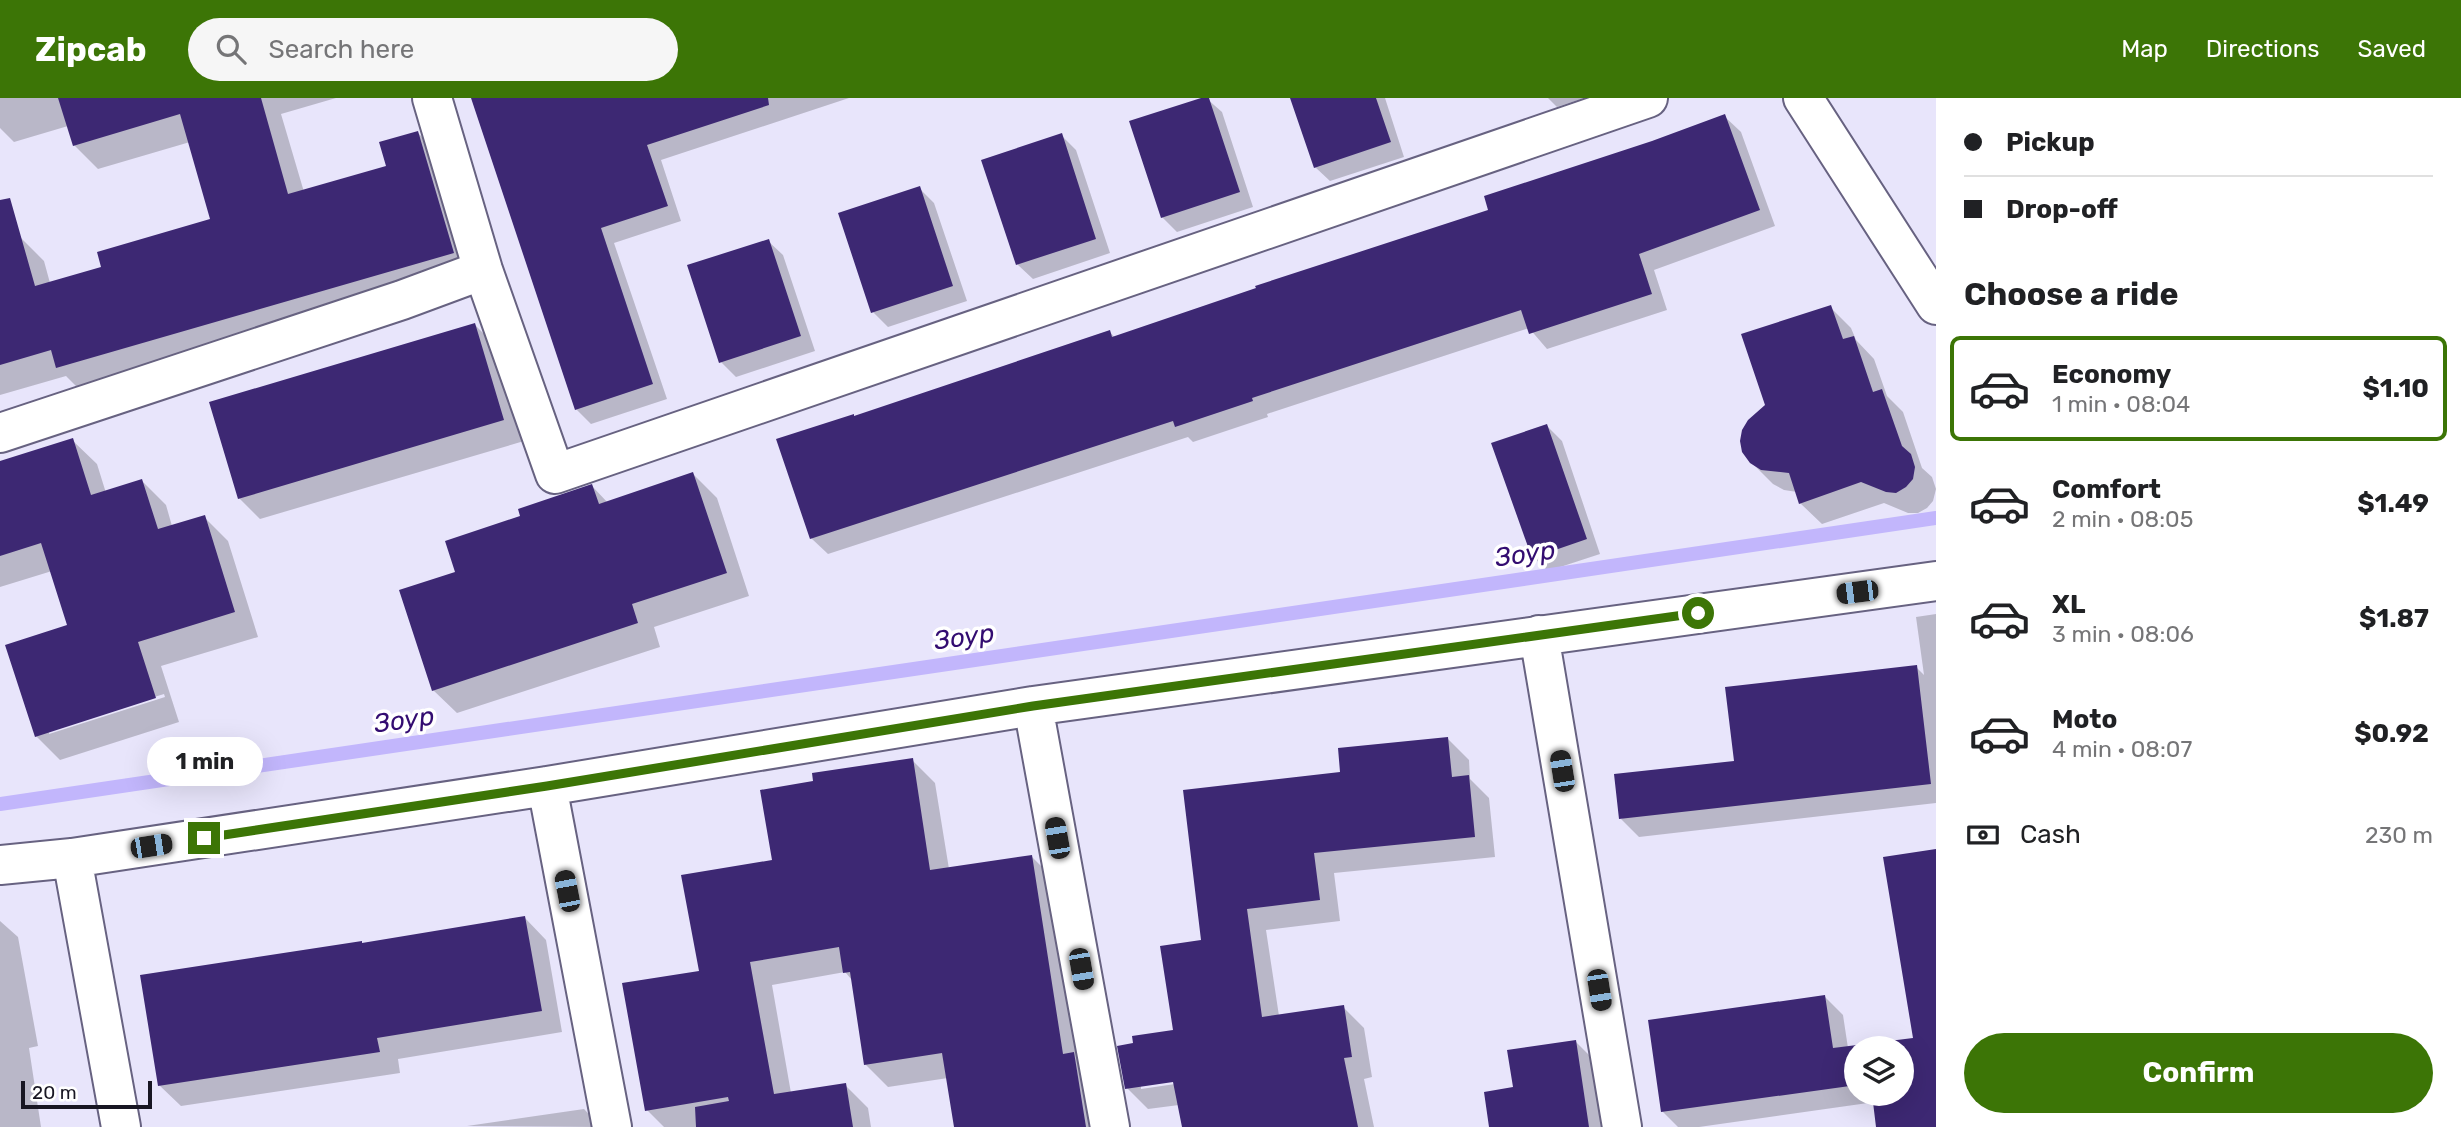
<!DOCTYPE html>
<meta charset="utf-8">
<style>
:root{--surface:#fff;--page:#f6f6f6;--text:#202124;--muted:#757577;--line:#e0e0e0;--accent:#3c7506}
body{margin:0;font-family:Rubik,sans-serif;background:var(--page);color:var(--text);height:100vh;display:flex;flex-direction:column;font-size:26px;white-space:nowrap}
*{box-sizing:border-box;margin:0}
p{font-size:23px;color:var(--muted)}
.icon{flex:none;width:38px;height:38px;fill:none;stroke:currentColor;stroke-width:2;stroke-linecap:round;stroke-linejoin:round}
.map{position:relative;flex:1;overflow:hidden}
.panel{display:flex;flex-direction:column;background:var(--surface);width:525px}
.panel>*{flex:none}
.hud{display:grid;align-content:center;height:154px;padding:0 28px;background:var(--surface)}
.fabs{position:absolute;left:1844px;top:938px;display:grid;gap:14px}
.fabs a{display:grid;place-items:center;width:70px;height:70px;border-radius:50%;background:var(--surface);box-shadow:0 7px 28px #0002;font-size:35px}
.scale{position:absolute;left:21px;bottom:18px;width:131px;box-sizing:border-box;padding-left:7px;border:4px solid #181623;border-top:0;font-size:19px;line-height:24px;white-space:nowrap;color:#181623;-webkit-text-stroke:5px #fff;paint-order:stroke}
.end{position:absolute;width:32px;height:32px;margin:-16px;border:9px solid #3c7506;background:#fff;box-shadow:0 0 0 4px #fff}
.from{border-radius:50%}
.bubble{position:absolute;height:49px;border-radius:24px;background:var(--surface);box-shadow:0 7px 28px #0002;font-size:23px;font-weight:700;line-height:49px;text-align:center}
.car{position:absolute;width:21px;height:42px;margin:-21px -10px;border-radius:9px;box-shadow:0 0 5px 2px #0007;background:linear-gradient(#222 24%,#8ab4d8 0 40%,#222 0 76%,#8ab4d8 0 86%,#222 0)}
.hud b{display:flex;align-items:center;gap:24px;height:66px;font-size:26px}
.hud b+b{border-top:2px solid var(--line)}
.hud i{width:18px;height:18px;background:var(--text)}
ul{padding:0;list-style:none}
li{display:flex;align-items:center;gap:21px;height:105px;margin:0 14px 10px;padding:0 14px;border:4px solid transparent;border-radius:10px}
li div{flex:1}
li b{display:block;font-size:26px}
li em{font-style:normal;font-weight:700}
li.active{border-color:var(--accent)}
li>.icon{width:63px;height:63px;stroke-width:1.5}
h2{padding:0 28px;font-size:32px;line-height:84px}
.pay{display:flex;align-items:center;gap:18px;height:77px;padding:0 28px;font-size:26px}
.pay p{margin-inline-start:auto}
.primary-button{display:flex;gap:14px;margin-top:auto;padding:14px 28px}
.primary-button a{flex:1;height:80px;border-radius:42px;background:var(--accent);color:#fff;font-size:28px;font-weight:700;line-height:80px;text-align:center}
header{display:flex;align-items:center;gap:42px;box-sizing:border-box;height:98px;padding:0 35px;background:var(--accent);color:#fff}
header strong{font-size:33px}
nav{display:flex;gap:38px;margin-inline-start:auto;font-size:24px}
.search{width:490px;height:63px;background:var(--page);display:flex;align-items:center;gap:18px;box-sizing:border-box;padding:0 24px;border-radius:38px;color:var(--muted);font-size:26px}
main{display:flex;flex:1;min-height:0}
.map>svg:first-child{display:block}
.shadow{fill:#0003;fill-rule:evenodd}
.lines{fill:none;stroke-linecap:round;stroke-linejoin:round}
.stream{stroke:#c2b6fc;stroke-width:14}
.building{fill:#3d2873}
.minor-casing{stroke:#676281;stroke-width:42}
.major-casing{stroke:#676281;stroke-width:42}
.minor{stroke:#fff;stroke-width:38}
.major{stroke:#fff;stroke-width:38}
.route{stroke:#3c7506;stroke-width:9}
.labels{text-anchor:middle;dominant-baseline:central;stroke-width:7;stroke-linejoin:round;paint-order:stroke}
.water-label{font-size:26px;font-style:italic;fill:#330c71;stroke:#fff}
</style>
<header>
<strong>Zipcab</strong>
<div class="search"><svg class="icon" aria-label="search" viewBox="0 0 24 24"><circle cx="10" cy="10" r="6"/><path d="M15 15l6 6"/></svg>Search here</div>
<nav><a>Map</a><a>Directions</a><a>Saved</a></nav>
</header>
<main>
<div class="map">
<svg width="1936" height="1029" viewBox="0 0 1936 1029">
<rect width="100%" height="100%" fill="#e8e5fb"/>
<!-- shadow -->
<path class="shadow" d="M 0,0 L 336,0 L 281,16 L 304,94 L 388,69 L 418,35 L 442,59 L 477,179 L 81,293 L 66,278 L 0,297 L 0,144 L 20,139 L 44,163 L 50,185 L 103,170 L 213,122 L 190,44 L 98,71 L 74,47 L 68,28 L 14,44 L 0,30 Z
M 473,0 L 849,0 L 661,62 L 681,123 L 614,145 L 667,301 L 591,326 L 576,311 Z
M 1206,0 L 1222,14 L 1253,109 L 1177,134 L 1162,119 Z
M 1292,0 L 1385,0 L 1404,59 L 1330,83 L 1315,69 Z
M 1548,0 L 1584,0 L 1557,9 Z
M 1724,18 L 1741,34 L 1775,128 L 1654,172 L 1667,212 L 1547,251 L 1529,230 L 1267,316 L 1268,319 L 1193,344 L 1188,339 L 828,456 L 811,440 L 855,319 L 1110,234 L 1115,240 L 1490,113 L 1652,45 Z
M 1061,37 L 1076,52 L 1110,155 L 1033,181 L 1018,167 L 984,63 Z
M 919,90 L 934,105 L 967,203 L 888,229 L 873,214 Z
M 768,143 L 783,157 L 815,253 L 736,279 L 721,264 Z
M 1830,209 L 1851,230 L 1856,242 L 1874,261 L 1887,298 L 1903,314 L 1922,370 L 1932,379 L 1936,391 L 1933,403 L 1927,410 L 1918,415 L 1908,415 L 1884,405 L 1822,426 L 1800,405 L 1797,394 L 1784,392 L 1773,386 L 1751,364 L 1767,308 Z
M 475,227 L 496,248 L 524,343 L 260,421 L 239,400 Z
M 1547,328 L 1562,343 L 1600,456 L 1548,473 L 1533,459 Z
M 72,342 L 97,366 L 106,395 L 142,383 L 166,407 L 172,428 L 204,419 L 228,443 L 258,539 L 161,568 L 179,624 L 60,662 L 36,638 L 69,528 L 52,473 L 0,489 L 0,365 ZM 164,596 L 165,599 L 49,636 L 49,632 Z
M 693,376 L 717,400 L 749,498 L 654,529 L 660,549 L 457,615 L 433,592 L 457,475 L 522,419 L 592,388 L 608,405 Z
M 1936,516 L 1936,705 L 1639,739 L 1621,721 L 1736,664 L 1916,569 L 1924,577 L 1916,519 Z
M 1448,641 L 1469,662 L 1470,681 L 1489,700 L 1495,759 L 1334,775 L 1340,823 L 1266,832 L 1279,918 L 1343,909 L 1364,930 L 1372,979 L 1364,981 L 1374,1029 L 1184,1029 L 1179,1007 L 1148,1011 L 1127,990 L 1175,933 L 1203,843 L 1342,676 ZM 1182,982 L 1182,985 L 1141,991 L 1141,987 Z
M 912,662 L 935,685 L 949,771 L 1031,758 L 1055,782 L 1105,1029 L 955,1029 L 948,980 L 888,989 L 865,966 L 852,882 L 845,874 L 772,887 L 791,995 L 845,987 L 868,1010 L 871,1029 L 664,1029 L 647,1012 L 701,874 L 774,763 L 815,685 Z
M 1936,753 L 1936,1029 L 1878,1029 L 1875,1004 L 1699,1029 L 1678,1029 L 1662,1013 L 1825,899 L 1843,917 L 1848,950 L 1915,941 ZM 1857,950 L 1902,950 L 1902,996 L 1857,996 Z
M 525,820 L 546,842 L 562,934 L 398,961 L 400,975 L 181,1008 L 159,987 L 363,847 Z
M 0,823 L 18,839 L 38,948 L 29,950 L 41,1029 L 0,1029 Z
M 1576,944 L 1591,959 L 1601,1029 L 1491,1029 Z
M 584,1011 L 601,1029 L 467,1028 Z"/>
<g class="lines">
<!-- stream -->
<path class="stream" d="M 0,706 L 1936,420"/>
</g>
<!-- building -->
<path class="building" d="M 58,0 L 261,0 L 288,96 L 386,68 L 379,44 L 418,33 L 454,155 L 56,270 L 51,252 L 0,267 L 0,102 L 10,100 L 35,188 L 101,169 L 97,154 L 210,121 L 180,16 L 73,48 Z
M 471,0 L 768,0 L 769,7 L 647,47 L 668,108 L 601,130 L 653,286 L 575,312 Z
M 1201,0 L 1209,0 L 1240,94 L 1161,120 L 1129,23 Z
M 1290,0 L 1376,0 L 1391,44 L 1314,70 Z
M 1725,16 L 1760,112 L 1639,156 L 1652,196 L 1529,236 L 1521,212 L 1252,300 L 1253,303 L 1175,329 L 1173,323 L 810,441 L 776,341 L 854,316 L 854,318 L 1110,232 L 1112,239 L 1256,190 L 1255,188 L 1488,112 L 1484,98 L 1652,43 Z
M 1062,35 L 1096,141 L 1016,167 L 981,62 Z
M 920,88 L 953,188 L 871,215 L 838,115 Z
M 769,141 L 801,238 L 719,265 L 687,167 Z
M 1831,207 L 1843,241 L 1854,238 L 1873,294 L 1882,291 L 1902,348 L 1911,356 L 1915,369 L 1913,381 L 1906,389 L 1896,395 L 1886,394 L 1861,384 L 1799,406 L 1789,375 L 1761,372 L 1750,365 L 1742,354 L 1740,343 L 1742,332 L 1748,322 L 1765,307 L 1741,236 Z
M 475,225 L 504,322 L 238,401 L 209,304 Z
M 1547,326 L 1587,441 L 1532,460 L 1491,345 Z
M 73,340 L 91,397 L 142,381 L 158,431 L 205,417 L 235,514 L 138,544 L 156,600 L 35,639 L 5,547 L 67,527 L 41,445 L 0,458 L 0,363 Z
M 693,374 L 727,475 L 632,506 L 638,525 L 432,593 L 399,492 L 455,474 L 445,443 L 520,418 L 518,411 L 592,386 L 599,406 Z
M 1917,567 L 1931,686 L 1619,721 L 1614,676 L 1734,663 L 1725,589 Z
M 1448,639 L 1452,679 L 1469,677 L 1475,739 L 1314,755 L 1320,802 L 1247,811 L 1262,919 L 1344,907 L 1352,959 L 1344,960 L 1358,1029 L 1182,1029 L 1173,984 L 1125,991 L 1117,948 L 1133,945 L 1132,938 L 1173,932 L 1160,848 L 1201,842 L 1183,692 L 1340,674 L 1338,650 Z
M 913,660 L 930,772 L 1032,757 L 1063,956 L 1074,954 L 1086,1029 L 954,1029 L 942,955 L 864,967 L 850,874 L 843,875 L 839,849 L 750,864 L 774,996 L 846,985 L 853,1029 L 696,1029 L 695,1009 L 729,1003 L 728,999 L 645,1013 L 622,885 L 699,873 L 681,777 L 772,762 L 760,692 L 813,683 L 812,675 Z
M 1936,751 L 1936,1029 L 1876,1029 L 1872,996 L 1902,996 L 1902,950 L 1857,950 L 1857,987 L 1661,1014 L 1648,922 L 1825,897 L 1833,950 L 1913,940 L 1883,759 Z
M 525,818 L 542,913 L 377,940 L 380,954 L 158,988 L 140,877 L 362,843 L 362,845 Z
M 1576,942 L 1589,1029 L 1489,1029 L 1484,994 L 1513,989 L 1507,952 Z"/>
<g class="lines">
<defs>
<path id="minor" d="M 432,0 L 483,172 L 555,376 L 1648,0
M 0,335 L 402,202 L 483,172
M 1539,537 L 1622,1029
M 1033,608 L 1110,1029
M 547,688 L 612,1029
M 72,760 L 121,1029
M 0,767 L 72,760 L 547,688 L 1033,608 L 1936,483"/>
<path id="major" d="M 1803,0 L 1936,207"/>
</defs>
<!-- minor casing -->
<use href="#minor" class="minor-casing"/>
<!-- major casing -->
<use href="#major" class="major-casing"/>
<!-- minor -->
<use href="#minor" class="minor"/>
<!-- major -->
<use href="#major" class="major"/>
</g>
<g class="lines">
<!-- route -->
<path class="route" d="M 204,740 L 547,688 L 1033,608 L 1698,515"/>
</g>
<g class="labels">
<!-- water labels -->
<g class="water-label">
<text transform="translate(1525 456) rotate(-8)">Зоур</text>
<text transform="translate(964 539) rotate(-8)">Зоур</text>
<text transform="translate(404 622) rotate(-8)">Зоур</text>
</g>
</g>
</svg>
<div class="fabs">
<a><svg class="icon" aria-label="layers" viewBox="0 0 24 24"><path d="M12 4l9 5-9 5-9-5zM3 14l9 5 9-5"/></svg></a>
</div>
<div class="scale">20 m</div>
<i class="end from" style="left:1698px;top:515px"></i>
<i class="end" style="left:204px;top:740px"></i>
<div class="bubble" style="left:147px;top:639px;width:116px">1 min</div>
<i class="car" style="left:1857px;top:494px;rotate:263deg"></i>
<i class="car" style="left:1562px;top:673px;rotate:351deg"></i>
<i class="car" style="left:1057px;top:740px;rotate:350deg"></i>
<i class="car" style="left:151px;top:748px;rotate:81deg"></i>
<i class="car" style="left:567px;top:793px;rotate:349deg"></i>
<i class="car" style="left:1081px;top:871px;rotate:170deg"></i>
<i class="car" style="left:1599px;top:892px;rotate:171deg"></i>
</div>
<section class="panel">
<div class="hud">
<b><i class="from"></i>Pickup</b>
<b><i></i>Drop-off</b>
</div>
<h2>Choose a ride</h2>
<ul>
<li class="active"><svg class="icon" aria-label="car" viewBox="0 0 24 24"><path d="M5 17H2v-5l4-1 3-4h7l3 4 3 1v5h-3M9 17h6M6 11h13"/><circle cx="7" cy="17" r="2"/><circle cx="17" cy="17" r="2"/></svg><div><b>Economy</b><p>1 min · 08:04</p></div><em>$1.10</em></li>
<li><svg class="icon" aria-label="car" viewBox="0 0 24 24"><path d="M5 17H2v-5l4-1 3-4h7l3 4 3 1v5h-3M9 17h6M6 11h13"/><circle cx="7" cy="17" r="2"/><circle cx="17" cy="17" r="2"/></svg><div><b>Comfort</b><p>2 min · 08:05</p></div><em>$1.49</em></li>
<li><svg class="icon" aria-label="car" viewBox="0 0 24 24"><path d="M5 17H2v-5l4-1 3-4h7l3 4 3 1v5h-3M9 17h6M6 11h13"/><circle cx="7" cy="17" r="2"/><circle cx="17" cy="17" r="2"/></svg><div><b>XL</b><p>3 min · 08:06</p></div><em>$1.87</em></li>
<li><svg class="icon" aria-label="car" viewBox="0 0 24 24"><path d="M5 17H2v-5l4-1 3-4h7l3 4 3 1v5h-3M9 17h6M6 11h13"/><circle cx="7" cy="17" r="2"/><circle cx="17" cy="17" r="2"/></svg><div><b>Moto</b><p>4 min · 08:07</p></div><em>$0.92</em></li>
</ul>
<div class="pay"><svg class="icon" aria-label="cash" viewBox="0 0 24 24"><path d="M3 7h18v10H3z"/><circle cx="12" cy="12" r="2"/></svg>Cash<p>230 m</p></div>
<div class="primary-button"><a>Confirm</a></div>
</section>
</main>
